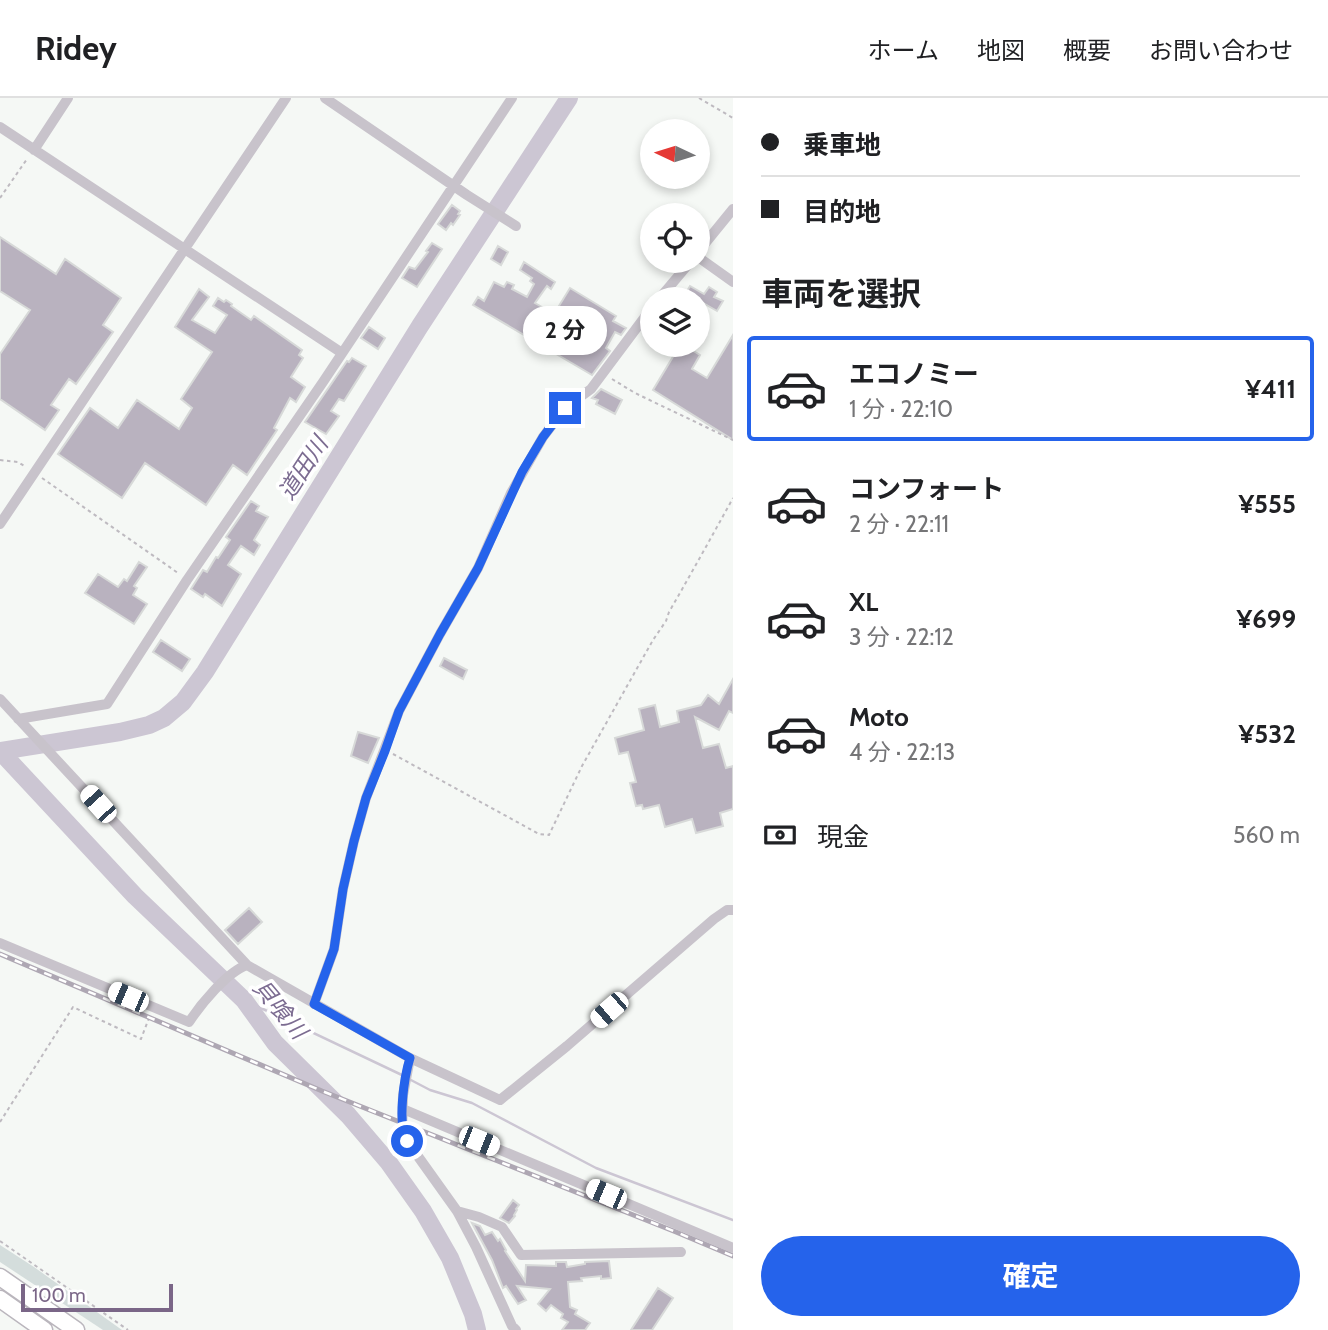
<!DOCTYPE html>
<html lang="ja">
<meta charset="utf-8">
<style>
:root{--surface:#fff;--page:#f2f2f2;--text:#202124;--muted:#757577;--line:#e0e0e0;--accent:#2563eb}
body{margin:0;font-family:Cabin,"Noto Sans JP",sans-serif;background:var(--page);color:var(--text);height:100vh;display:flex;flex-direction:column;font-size:26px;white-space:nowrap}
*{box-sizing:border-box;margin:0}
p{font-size:23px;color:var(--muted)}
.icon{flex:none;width:38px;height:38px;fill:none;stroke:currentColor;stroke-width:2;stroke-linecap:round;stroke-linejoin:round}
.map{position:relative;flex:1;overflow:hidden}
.drawer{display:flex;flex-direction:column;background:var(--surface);width:595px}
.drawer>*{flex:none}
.hud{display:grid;align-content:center;height:154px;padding:0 28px;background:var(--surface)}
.needle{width:46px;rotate:274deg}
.buttons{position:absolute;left:640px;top:21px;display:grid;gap:14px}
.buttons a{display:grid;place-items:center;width:70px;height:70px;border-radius:50%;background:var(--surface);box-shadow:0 4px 10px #0003;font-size:35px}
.scale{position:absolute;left:21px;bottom:18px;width:152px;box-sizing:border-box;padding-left:7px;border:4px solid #7a6687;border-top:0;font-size:19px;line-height:24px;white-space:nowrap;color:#7a6687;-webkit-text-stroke:5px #fff;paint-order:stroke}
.end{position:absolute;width:32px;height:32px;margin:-16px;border:9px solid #2563eb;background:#fff;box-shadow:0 0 0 4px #fff}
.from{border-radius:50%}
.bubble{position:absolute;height:49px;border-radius:24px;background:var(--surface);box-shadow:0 4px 10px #0003;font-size:23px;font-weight:700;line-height:49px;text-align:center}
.car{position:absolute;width:21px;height:42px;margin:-21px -10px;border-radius:9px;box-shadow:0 0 5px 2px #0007;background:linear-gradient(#fff 24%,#345 0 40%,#fff 0 76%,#345 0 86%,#fff 0)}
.hud b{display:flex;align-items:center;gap:24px;height:66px;font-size:26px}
.hud b+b{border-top:2px solid var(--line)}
.hud i{width:18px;height:18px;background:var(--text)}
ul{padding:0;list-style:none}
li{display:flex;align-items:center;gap:21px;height:105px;margin:0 14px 10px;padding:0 14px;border:4px solid transparent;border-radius:7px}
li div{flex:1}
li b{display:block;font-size:26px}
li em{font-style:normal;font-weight:700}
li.current{border-color:var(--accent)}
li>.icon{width:63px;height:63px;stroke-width:1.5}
h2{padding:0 28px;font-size:32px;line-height:84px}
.pay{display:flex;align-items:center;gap:18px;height:77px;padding:0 28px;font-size:26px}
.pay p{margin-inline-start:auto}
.button{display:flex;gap:14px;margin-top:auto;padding:14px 28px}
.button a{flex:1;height:80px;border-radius:42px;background:var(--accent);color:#fff;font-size:28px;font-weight:700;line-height:80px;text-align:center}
header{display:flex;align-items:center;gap:42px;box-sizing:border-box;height:98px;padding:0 35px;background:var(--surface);border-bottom:2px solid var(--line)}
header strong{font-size:33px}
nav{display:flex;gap:38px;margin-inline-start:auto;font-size:24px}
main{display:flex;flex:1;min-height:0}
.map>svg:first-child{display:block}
.green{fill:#d4dddc}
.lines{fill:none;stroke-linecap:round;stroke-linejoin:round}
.stream{stroke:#ccc6d3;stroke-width:2.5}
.river{stroke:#ccc6d3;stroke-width:18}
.building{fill:#b9b2bf;stroke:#d7d9d8;stroke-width:2}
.highway-casing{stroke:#bab6bd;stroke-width:19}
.path{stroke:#bebac0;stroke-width:2;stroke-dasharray:3.5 3.5;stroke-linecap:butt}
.minor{stroke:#c8c3cb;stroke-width:10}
.highway{stroke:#fff;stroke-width:16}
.rail-casing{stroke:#aea7b3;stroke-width:5}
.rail{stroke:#fff;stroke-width:2.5;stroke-dasharray:8;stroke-linecap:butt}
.route{stroke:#2563eb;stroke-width:9}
.labels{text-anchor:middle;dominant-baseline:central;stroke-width:7;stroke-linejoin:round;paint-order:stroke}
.water-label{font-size:23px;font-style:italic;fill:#7c6c91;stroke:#fff}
</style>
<header>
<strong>Ridey</strong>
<nav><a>ホーム</a><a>地図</a><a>概要</a><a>お問い合わせ</a></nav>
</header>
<main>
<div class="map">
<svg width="733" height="1232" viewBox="0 0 733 1232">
<rect width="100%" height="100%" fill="#f5f8f5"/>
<!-- green -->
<path class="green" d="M 0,1147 L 34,1169 L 122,1232 L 103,1232 L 0,1164 Z"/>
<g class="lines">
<!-- stream -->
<path class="stream" d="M 244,902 L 404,978
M 409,981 L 430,992 L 472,1005 L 596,1070 L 733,1122"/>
<!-- river -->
<path class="river" d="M 0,653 L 120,634 L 149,627 L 164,620 L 183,604 L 205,574 L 420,228 L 569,0
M 0,653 L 135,798 L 244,902 L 275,945 L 348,1017 L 389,1065 L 423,1113 L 450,1160 L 473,1216 L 477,1232"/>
</g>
<!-- building -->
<path class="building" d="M 452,107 L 460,113 L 458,116 L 460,117 L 453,127 L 451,125 L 446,132 L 438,126 Z
M 0,139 L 56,176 L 65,161 L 121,200 L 103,227 L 113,234 L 76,286 L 69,281 L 51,307 L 59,312 L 45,332 L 0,301 L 0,256 L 30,212 L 0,193 Z
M 432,145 L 442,151 L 417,189 L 402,180 L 409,169 L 415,171 L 428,154 L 426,153 Z
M 498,148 L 508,154 L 501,167 L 491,161 Z
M 524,164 L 555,184 L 551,191 L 547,188 L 535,205 L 554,216 L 570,190 L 616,218 L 613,223 L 626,230 L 621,237 L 615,234 L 606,250 L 610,253 L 592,277 L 473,207 L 478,199 L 484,203 L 494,184 L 504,189 L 507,184 L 514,187 L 512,191 L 527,199 L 534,186 L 530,183 L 532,180 L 520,172 Z
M 690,188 L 704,196 L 709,189 L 717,194 L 714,199 L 723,203 L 717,213 L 686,195 Z
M 199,191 L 209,199 L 192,222 L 215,235 L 227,217 L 213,208 L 218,200 L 224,204 L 226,202 L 232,206 L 231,208 L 251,222 L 254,218 L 302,252 L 299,257 L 303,260 L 291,279 L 305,289 L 296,304 L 290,300 L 274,330 L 277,332 L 247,377 L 233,367 L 206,407 L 145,365 L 122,400 L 58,356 L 90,310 L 118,330 L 137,302 L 179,331 L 192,310 L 181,301 L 212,254 L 175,229 Z
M 369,229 L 385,240 L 378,251 L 361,240 Z
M 733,237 L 733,342 L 653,292 L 680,247 L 684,247 L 700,257 L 692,271 L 707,280 Z
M 352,260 L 366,268 L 344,303 L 339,301 L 331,313 L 339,318 L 326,336 L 305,324 L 347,263 L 349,264 Z
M 601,291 L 622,302 L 615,316 L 596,306 L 598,302 L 592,300 Z
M 251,403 L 259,408 L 256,413 L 268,419 L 254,442 L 260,447 L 254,457 L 241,448 L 228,467 L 241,476 L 222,508 L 205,496 L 203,499 L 191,491 L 203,472 L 207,474 L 216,459 L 218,460 L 230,442 L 226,439 Z
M 139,464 L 147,469 L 134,488 L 137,490 L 133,497 L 147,506 L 134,526 L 85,495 L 98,476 L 118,489 L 124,481 L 127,483 Z
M 161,542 L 190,561 L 182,573 L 153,554 Z
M 444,560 L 467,572 L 463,581 L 440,568 Z
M 733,581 L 733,615 L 729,613 L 719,632 L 695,619 L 703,650 L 719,646 L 726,670 L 733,668 L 733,711 L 720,715 L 723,728 L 696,735 L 692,721 L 665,729 L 659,707 L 643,711 L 642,707 L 636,708 L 630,685 L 636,684 L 628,654 L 619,656 L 615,640 L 644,632 L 639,611 L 655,607 L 660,629 L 679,624 L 677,613 L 701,607 L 708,597 L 719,606 Z
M 358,634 L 379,640 L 368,665 L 351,658 Z
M 249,810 L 262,824 L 238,846 L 225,832 Z
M 513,1102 L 519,1107 L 516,1111 L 517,1112 L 514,1117 L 515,1118 L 509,1125 L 500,1120 Z
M 472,1125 L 480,1128 L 485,1137 L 492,1134 L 498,1143 L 500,1141 L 506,1152 L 505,1153 L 525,1183 L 526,1167 L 556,1168 L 556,1164 L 566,1164 L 567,1169 L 585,1166 L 585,1164 L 609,1163 L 611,1180 L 601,1181 L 601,1178 L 581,1180 L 582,1183 L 568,1184 L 570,1209 L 577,1212 L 575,1216 L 590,1225 L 585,1232 L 562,1232 L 568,1224 L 561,1220 L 563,1216 L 551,1207 L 546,1213 L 538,1206 L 550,1191 L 517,1188 L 526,1202 L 518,1206 L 506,1188 L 503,1190 L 492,1162 Z
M 658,1190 L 673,1200 L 652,1232 L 631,1232 Z"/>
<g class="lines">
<defs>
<path id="highway" d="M 0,1179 L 76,1232
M 0,1201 L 44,1232"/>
</defs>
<!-- highway casing -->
<use href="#highway" class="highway-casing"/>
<!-- path -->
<path class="path" d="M 699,0 L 733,20
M 0,100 L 27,61
M 612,281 L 635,295 L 733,342
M 0,362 L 18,364 L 26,369
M 42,380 L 178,475
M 393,656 L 539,736 L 549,737 L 582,668 L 653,542 L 666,523 L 669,514 C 691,476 712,438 733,400
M 0,1024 L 73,909 L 141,941 L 149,920
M 0,1143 L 128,1232"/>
<!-- minor -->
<path class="minor" d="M 325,0 L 467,97 L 516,128
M 0,29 L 342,255
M 34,52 L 68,0
M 698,154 L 733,111
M 698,159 L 733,184
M 659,201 L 691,163
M 0,426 L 286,0
M 0,601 L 247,867 L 410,960 L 500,1002 L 567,948 L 714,821 L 727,812 L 733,812
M 18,621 L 107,606 L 187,482 L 323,284 L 512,0
M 0,845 L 189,924 C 201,906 227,874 247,867
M 314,906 L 334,851 L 343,791 L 354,743 L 366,700 L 399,613 L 440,536 L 478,470 L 511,395 L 543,339 L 565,310 L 591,291 L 653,208
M 410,960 L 403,997 L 402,1036 L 457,1113 L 476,1149 L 512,1228 L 516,1232
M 403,1011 L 733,1150
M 457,1113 L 479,1119 L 502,1129 L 521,1157 L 681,1154"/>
<!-- highway -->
<use href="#highway" class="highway"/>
<defs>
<path id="rail" d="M 0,856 L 322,993 L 676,1134 L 733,1158"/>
</defs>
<!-- rail casing -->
<use href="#rail" class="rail-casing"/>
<!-- rail -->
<use href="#rail" class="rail"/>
</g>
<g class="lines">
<!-- route -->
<path class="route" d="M 407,1043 C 397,1026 404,979 410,960 L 314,906 L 334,851 L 343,791 L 354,743 L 366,700 L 385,653 L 399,613 L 440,536 L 478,470 L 522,374 L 543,339 L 565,310"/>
</g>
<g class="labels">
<!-- water labels -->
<g class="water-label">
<text transform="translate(303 370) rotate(-57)">道田川</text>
<text transform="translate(280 911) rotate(50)">貝喰川</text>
</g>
</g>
</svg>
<div class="buttons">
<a><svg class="needle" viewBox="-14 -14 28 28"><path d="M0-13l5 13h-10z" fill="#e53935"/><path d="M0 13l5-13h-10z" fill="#757577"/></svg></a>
<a><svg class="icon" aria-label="locate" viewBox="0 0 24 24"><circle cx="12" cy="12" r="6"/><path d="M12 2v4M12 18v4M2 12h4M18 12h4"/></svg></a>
<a><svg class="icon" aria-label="layers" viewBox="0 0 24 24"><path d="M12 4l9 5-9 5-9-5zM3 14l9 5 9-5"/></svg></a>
</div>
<div class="scale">100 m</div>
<i class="end from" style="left:407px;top:1043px"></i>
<i class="end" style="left:565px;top:310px"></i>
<div class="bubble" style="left:523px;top:208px;width:84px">2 分</div>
<i class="car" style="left:98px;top:706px;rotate:318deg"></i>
<i class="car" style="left:128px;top:899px;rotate:293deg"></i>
<i class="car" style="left:609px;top:912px;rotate:229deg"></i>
<i class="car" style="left:479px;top:1043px;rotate:112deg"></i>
<i class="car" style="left:606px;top:1096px;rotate:293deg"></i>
</div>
<section class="drawer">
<div class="hud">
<b><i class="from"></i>乗車地</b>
<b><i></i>目的地</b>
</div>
<h2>車両を選択</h2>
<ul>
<li class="current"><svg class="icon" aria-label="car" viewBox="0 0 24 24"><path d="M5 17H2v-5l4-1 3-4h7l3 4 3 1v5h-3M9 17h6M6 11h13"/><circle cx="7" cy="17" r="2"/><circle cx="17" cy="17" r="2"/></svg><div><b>エコノミー</b><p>1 分 · 22:10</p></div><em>¥411</em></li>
<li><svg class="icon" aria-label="car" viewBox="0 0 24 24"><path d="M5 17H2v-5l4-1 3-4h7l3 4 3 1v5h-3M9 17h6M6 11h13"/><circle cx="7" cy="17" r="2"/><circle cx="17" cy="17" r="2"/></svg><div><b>コンフォート</b><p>2 分 · 22:11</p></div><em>¥555</em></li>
<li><svg class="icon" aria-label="car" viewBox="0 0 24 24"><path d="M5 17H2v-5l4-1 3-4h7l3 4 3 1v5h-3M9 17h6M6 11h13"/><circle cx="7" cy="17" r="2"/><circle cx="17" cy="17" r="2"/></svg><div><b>XL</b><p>3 分 · 22:12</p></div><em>¥699</em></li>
<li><svg class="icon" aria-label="car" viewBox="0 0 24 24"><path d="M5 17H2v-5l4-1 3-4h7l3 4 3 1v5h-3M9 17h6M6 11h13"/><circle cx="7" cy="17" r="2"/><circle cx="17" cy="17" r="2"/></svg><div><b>Moto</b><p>4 分 · 22:13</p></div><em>¥532</em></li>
</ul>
<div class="pay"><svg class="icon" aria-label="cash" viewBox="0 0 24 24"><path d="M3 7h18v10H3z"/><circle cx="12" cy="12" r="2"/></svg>現金<p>560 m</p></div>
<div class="button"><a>確定</a></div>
</section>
</main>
